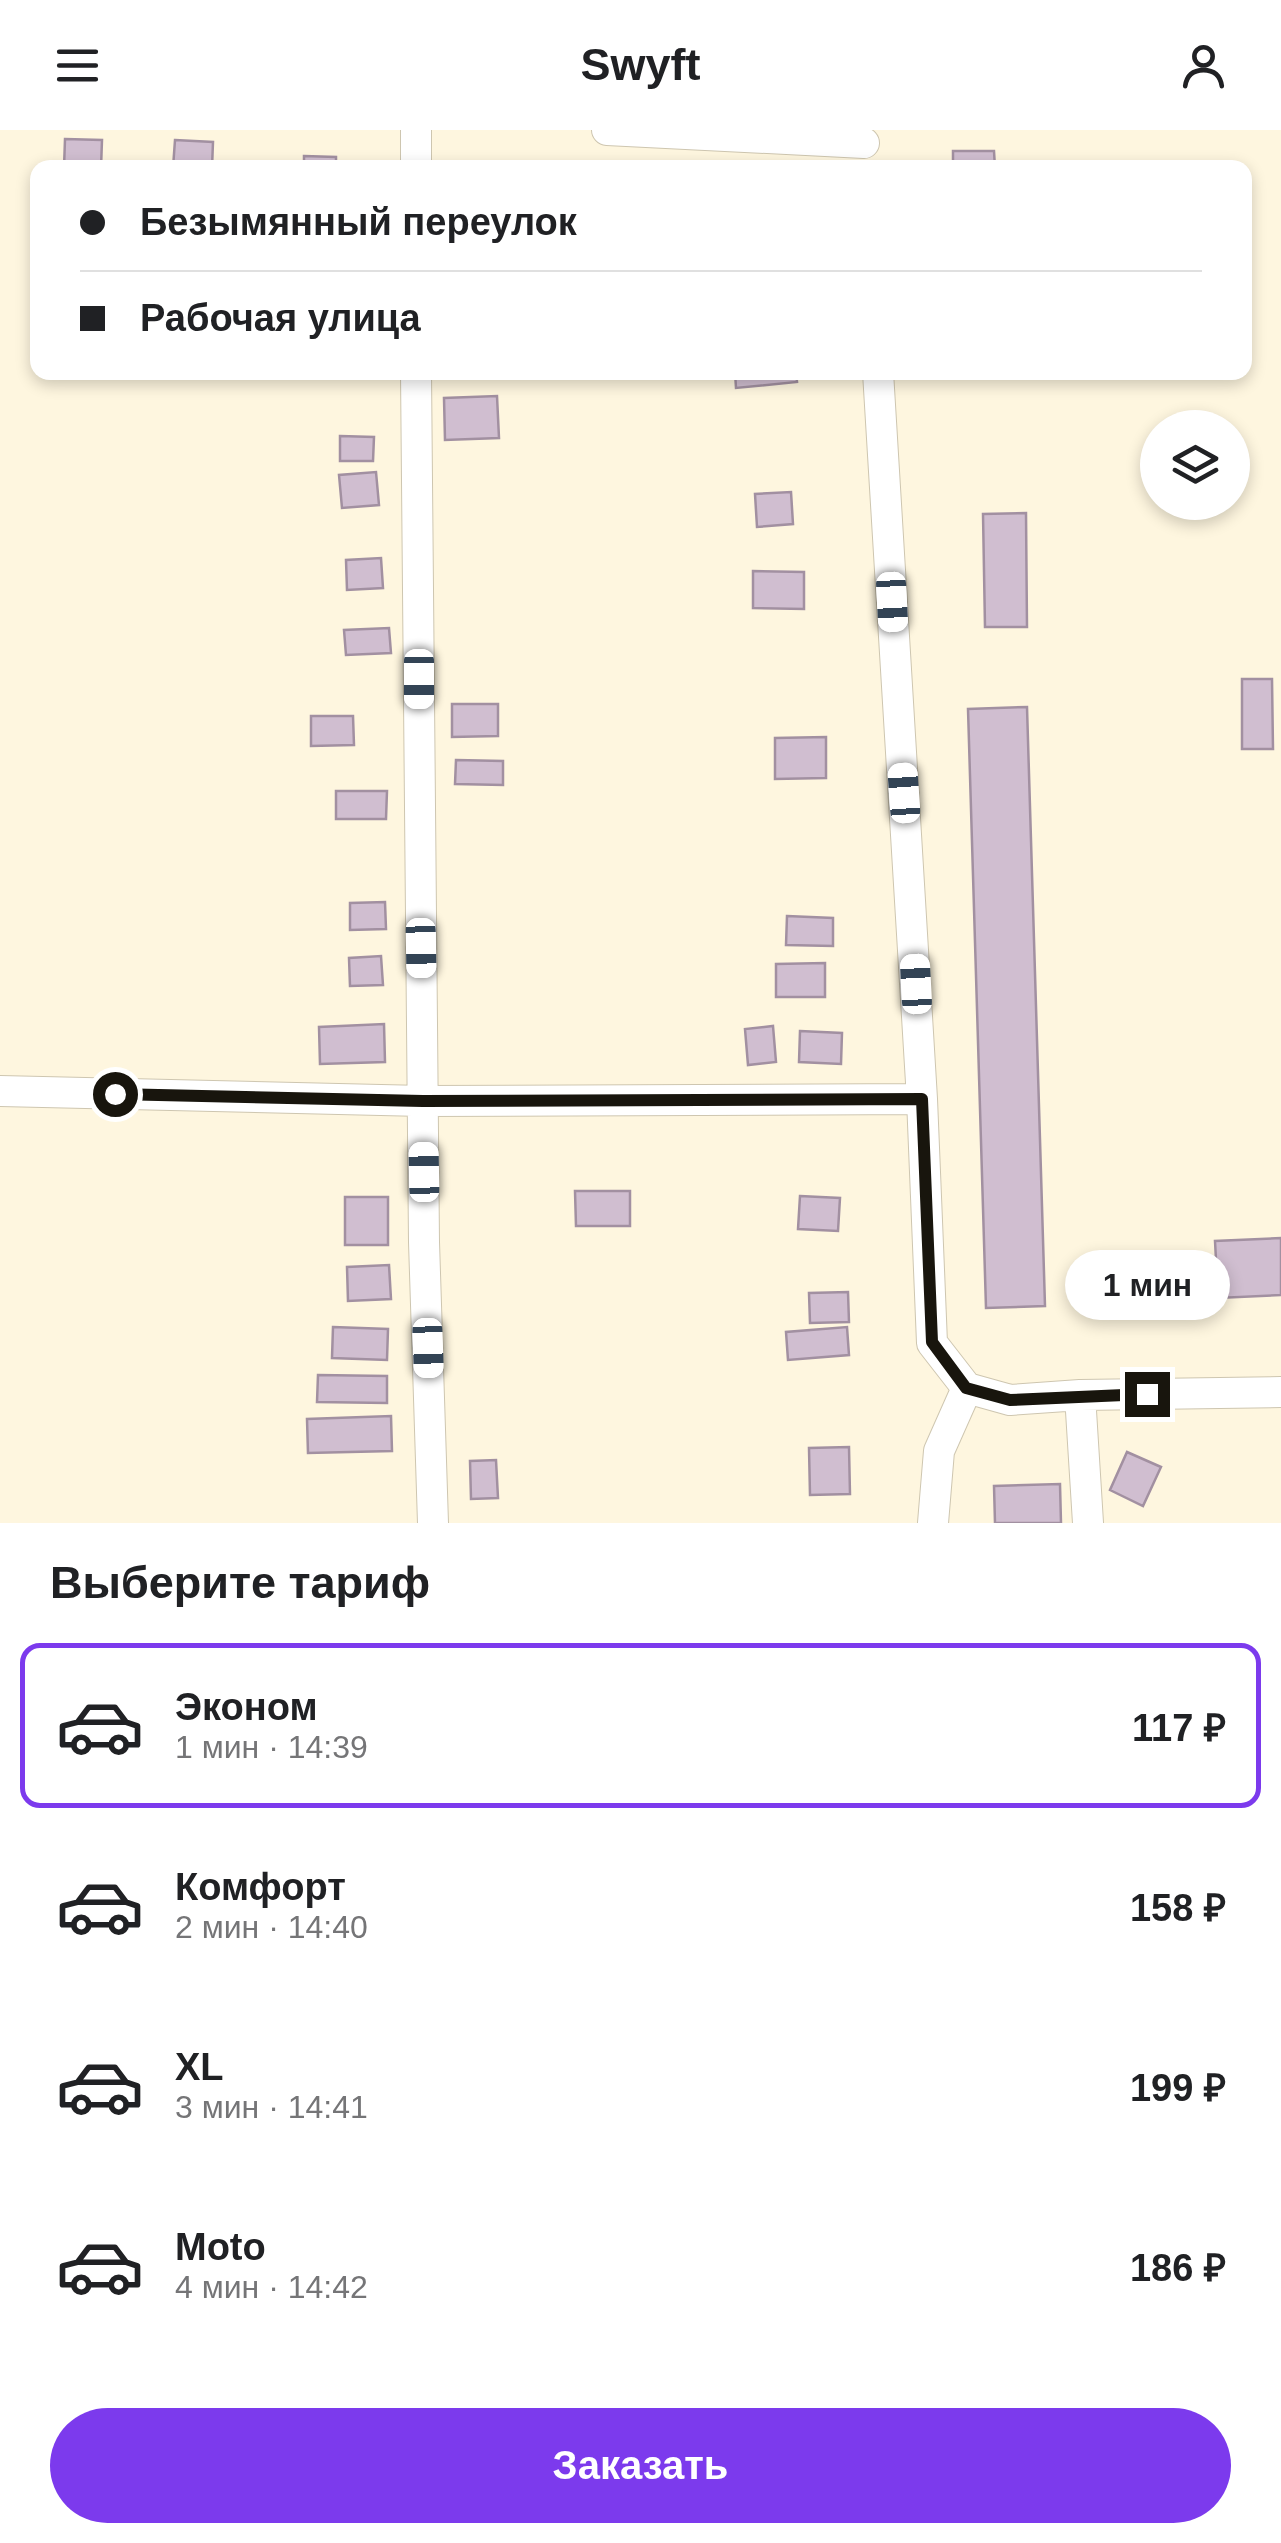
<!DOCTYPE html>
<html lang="ru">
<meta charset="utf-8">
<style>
:root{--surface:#fff;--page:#f6f6f6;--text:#202124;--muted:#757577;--line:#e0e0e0;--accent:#7c3aed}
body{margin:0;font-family:Helvetica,sans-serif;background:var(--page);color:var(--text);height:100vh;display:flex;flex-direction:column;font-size:38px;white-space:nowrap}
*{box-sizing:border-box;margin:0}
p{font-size:32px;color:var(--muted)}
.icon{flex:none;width:55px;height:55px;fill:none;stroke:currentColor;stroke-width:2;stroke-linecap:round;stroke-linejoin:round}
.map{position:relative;height:1393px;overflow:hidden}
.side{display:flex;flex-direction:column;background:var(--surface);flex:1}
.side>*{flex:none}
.banner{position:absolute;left:30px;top:30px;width:1222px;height:220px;border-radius:20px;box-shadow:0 5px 15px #0003;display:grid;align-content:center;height:220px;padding:0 50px;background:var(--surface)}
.fabs{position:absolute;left:1140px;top:280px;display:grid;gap:20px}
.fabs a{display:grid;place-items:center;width:110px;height:110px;border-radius:50%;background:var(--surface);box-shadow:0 5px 15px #0003;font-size:50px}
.end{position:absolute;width:45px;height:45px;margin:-22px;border:12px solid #18150d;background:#fff;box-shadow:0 0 0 5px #fff}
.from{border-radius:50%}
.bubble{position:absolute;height:70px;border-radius:35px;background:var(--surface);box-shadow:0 5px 15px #0003;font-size:32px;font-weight:600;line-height:70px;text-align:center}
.car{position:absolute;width:30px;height:60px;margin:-30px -15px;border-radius:12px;box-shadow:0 0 8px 2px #0007;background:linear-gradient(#fff 24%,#345 0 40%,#fff 0 76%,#345 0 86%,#fff 0)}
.banner b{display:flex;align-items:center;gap:35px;height:95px;font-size:38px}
.banner b+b{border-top:2px solid var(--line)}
.banner i{width:25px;height:25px;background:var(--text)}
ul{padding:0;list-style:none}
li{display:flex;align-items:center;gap:30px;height:165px;margin:0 20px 15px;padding:0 30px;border:5px solid transparent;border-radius:20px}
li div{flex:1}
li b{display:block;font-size:38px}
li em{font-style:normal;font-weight:600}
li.on{border-color:var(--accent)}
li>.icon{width:90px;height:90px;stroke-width:1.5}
h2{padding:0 50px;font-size:45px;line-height:120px}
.cta{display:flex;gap:20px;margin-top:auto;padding:20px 50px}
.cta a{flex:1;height:115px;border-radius:60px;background:var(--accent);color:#fff;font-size:40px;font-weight:600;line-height:115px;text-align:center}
header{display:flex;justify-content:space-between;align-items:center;height:130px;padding:0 50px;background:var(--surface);font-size:45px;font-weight:600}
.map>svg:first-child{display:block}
.building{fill:#d0bed0;stroke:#a290a1;stroke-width:2.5}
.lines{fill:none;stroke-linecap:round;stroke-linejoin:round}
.minor-casing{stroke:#cec6b0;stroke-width:32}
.minor{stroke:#fff;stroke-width:30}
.route{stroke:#18150d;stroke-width:12}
</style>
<header><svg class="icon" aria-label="menu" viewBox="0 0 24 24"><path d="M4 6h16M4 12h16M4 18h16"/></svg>Swyft<svg class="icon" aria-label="person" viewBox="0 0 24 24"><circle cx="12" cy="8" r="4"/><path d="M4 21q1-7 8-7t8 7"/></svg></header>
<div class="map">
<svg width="1281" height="1393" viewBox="0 0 1281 1393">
<rect width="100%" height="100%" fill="#fef6df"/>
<!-- building -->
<path class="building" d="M 65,9 L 102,10 L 101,38 L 64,38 Z
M 175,10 L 213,12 L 212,38 L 173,38 Z
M 953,21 L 994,21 L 995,38 L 953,38 Z
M 304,26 L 336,27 L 336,38 L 304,38 Z
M 735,242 L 796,242 L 797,252 L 736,258 Z
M 497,266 L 499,308 L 445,310 L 444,268 Z
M 340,306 L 374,307 L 373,331 L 340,331 Z
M 376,342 L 379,375 L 342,378 L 339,345 Z
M 791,362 L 793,394 L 757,397 L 755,364 Z
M 1026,383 L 1027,497 L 985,497 L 983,384 Z
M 381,428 L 383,458 L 347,460 L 346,430 Z
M 753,441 L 804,442 L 804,479 L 753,478 Z
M 389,498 L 391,523 L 346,525 L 344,500 Z
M 1242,549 L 1272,549 L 1273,619 L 1242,619 Z
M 452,574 L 498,574 L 498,606 L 452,607 Z
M 1027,577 L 1045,1176 L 986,1178 L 968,579 Z
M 311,586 L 353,586 L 354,615 L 311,616 Z
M 826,607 L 826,648 L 775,649 L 775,608 Z
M 456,630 L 503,631 L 503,655 L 455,654 Z
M 336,661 L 387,661 L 386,689 L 336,689 Z
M 385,772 L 386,799 L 350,800 L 350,773 Z
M 787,786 L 833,788 L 833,816 L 786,815 Z
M 381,826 L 383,855 L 350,856 L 349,828 Z
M 825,833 L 825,867 L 776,867 L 776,834 Z
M 384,894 L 385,932 L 320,934 L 319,897 Z
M 773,896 L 776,932 L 748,935 L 745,899 Z
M 800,901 L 842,903 L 841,934 L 799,932 Z
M 575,1061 L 630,1061 L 630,1096 L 576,1096 Z
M 800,1066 L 840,1068 L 838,1101 L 798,1099 Z
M 345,1067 L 388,1067 L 388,1115 L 345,1115 Z
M 1281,1108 L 1281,1165 L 1218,1168 L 1215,1111 Z
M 389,1135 L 391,1169 L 348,1171 L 347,1137 Z
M 848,1162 L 849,1192 L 810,1193 L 809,1163 Z
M 333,1197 L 388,1199 L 387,1230 L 332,1228 Z
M 847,1197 L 849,1225 L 788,1230 L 786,1202 Z
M 318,1245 L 387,1246 L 387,1273 L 317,1272 Z
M 391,1286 L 392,1321 L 308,1323 L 307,1289 Z
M 849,1317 L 850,1364 L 810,1365 L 809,1318 Z
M 1127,1322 L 1161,1337 L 1143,1376 L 1110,1360 Z
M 496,1330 L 498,1368 L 471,1369 L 470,1331 Z
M 1060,1354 L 1061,1393 L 995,1393 L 994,1356 Z"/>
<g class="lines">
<defs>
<path id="minor" d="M 607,0 L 864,13
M 416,38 L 416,0
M 416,242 L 424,1112 L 433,1393
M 878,242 L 922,969 L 932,1213 L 967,1258
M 0,961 L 423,971 L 922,969
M 967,1258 L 1010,1270 L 1080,1265 L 1281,1262
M 1080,1265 L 1088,1393
M 933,1393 L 939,1321 L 967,1258"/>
</defs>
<!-- minor casing -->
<use href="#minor" class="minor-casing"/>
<!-- minor -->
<use href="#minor" class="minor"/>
</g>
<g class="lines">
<!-- route -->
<path class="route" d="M 115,964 L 423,971 L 922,969 L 932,1212 L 966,1258 L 1010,1270 L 1147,1264"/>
</g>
</svg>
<div class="fabs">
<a><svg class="icon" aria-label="layers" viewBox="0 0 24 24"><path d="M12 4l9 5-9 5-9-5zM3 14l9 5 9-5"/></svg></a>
</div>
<i class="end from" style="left:115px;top:964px"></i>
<i class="end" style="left:1147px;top:1264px"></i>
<div class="bubble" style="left:1065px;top:1120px;width:165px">1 мин</div>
<i class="car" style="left:892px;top:472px;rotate:177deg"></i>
<i class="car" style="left:419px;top:549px;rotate:180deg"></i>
<i class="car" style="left:904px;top:663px;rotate:356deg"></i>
<i class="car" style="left:421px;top:818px;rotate:179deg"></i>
<i class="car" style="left:916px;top:854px;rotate:357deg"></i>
<i class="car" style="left:424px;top:1042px;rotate:359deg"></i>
<i class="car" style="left:428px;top:1218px;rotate:178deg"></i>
<div class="banner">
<b><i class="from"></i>Безымянный переулок</b>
<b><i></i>Рабочая улица</b>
</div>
</div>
<section class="side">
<h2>Выберите тариф</h2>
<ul>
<li class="on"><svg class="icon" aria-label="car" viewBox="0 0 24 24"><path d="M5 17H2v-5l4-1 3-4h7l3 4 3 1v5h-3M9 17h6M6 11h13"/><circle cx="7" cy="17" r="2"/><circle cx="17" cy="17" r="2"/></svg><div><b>Эконом</b><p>1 мин · 14:39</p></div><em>117 ₽</em></li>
<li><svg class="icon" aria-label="car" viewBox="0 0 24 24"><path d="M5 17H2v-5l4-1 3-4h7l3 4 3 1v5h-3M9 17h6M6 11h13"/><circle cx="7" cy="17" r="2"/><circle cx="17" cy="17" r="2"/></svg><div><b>Комфорт</b><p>2 мин · 14:40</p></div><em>158 ₽</em></li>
<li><svg class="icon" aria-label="car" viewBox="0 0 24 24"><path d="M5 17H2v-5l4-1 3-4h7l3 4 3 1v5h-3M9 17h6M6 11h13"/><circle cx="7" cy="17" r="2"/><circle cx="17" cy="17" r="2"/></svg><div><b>XL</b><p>3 мин · 14:41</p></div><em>199 ₽</em></li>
<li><svg class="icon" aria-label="car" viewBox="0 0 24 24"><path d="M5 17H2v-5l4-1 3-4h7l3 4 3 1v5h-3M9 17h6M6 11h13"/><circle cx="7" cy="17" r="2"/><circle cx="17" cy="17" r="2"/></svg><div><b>Moto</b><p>4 мин · 14:42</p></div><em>186 ₽</em></li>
</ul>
<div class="cta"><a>Заказать</a></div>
</section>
